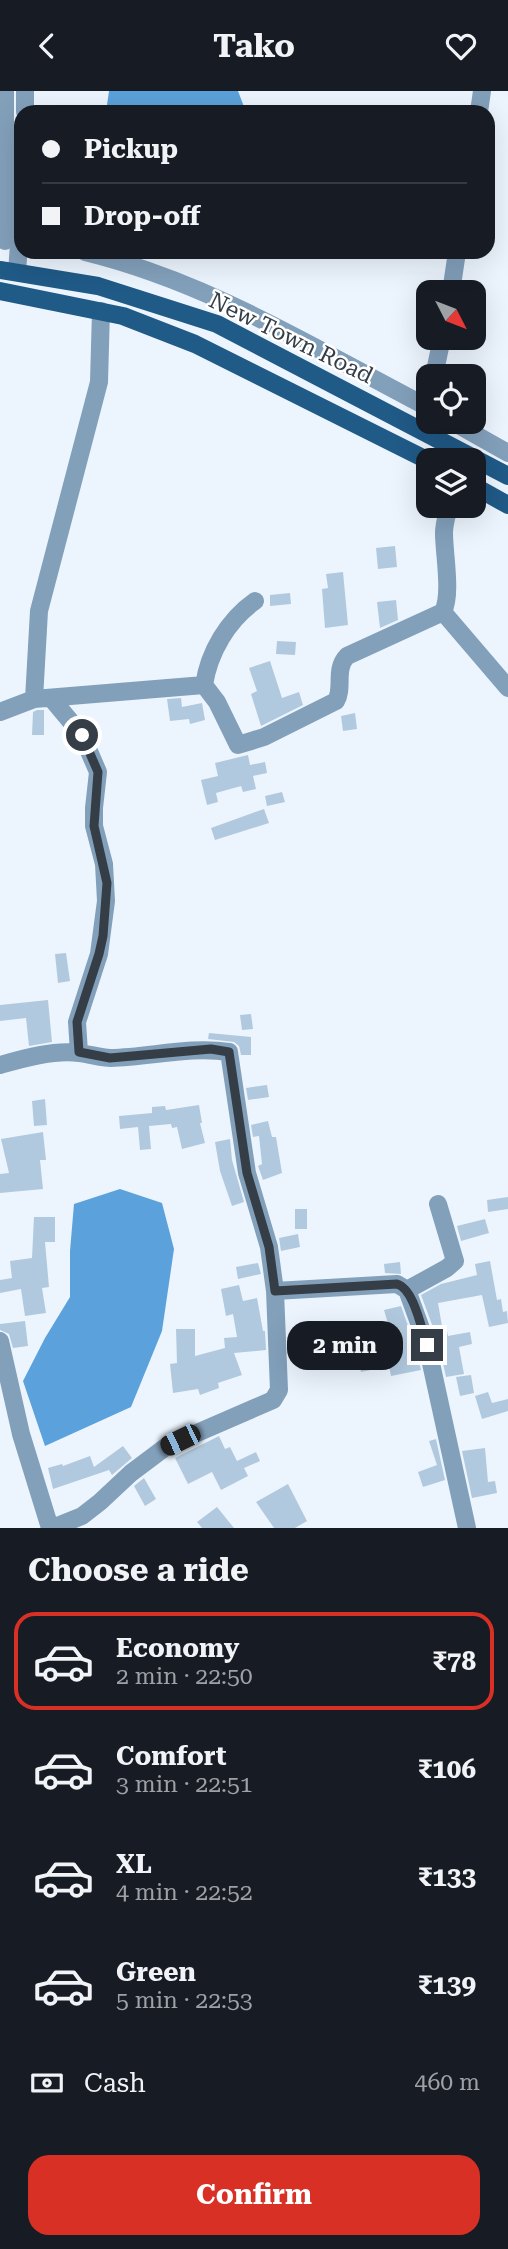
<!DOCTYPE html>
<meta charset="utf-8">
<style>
:root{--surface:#171b24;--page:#242831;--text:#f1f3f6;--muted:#9ea1a6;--line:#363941;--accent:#d93025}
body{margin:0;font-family:"Roboto Serif",serif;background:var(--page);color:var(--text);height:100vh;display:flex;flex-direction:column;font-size:26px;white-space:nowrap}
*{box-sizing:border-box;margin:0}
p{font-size:23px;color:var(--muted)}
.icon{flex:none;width:38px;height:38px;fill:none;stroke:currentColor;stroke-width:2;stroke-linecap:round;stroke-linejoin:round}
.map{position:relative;height:1437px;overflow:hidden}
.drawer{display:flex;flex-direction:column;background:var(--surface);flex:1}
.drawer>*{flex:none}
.guide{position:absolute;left:14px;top:14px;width:481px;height:154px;border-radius:21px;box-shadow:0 7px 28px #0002;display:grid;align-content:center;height:154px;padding:0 28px;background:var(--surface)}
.needle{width:46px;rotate:132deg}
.controls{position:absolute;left:416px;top:189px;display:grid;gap:14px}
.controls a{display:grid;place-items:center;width:70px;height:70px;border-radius:14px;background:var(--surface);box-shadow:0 7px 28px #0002;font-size:35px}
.end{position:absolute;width:32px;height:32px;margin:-16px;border:9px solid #353e47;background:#fff;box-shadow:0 0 0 4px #fff}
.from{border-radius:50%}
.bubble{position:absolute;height:49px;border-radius:21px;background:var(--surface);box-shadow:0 7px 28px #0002;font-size:23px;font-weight:700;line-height:49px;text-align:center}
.car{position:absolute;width:21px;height:42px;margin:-21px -10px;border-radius:9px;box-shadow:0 0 5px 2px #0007;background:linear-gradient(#222 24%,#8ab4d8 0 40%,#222 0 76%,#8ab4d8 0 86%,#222 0)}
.guide b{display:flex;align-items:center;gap:24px;height:66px;font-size:26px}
.guide b+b{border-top:2px solid var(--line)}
.guide i{width:18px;height:18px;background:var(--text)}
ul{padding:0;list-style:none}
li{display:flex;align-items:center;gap:21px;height:98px;margin:0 14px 10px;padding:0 14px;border:4px solid transparent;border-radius:21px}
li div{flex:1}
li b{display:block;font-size:26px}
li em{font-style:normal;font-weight:700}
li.active{border-color:var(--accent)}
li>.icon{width:63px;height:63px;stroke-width:1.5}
h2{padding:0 28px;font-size:32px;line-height:84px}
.pay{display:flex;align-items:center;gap:18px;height:77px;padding:0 28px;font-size:26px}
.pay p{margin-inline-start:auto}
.button{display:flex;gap:14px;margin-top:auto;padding:14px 28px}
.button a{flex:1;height:80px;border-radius:21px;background:var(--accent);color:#fff;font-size:28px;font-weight:700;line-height:80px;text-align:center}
header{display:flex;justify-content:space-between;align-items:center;height:91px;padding:0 28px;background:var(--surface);font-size:32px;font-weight:700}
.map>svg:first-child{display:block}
.water{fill:#5ba1db}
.building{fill:#b1c9de}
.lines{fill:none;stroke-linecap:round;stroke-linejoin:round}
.minor{stroke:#83a0bb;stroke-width:18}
.major{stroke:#205a87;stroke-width:18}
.route{stroke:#353e47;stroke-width:9}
.labels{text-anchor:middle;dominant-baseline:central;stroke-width:5;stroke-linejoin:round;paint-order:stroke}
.street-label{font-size:23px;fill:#353e47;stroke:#fff}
</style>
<header><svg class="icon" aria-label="back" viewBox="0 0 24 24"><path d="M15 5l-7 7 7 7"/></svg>Tako<svg class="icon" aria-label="heart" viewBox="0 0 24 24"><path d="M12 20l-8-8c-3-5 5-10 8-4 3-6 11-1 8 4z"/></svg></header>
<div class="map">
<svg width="508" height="1437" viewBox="0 0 508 1437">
<rect width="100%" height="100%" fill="#ecf5fe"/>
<!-- water -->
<path class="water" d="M 109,0 L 238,0 L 246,21 L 106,21 Z
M 120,1098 L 162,1112 L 174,1158 L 162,1240 L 131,1316 L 45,1355 L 23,1290 L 45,1247 L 70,1206 L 70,1160 L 74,1113 Z"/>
<!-- building -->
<path class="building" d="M 395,455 L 397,476 L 378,478 L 376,457 Z
M 343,481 L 348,534 L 325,537 L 322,498 L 328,497 L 326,483 Z
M 290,502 L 291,513 L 270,515 L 270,504 Z
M 396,509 L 398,529 L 380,537 L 377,511 Z
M 277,550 L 296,551 L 295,564 L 276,563 Z
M 270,570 L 282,607 L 299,601 L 303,614 L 261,635 L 251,603 L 257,600 L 249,577 Z
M 181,607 L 182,616 L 202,612 L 205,629 L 190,633 L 189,628 L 170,630 L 167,608 Z
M 37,619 L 44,619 L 44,644 L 32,644 L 33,621 Z
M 355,622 L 357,638 L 343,640 L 341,625 Z
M 248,664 L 250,674 L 265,671 L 267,682 L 253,685 L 256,698 L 243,701 L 241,695 L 216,702 L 218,711 L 207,714 L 201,689 L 218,685 L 215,672 Z
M 282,701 L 285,711 L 267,715 L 265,705 Z
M 264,718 L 269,732 L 215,749 L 211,737 Z
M 66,862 L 70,890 L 58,892 L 55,863 Z
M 48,909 L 52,951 L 29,955 L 26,927 L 0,930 L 0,914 Z
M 251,923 L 253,938 L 242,939 L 240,924 Z
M 209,942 L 251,946 L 251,964 L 241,964 L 239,955 L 234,951 L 208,948 Z
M 267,994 L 269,1006 L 248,1009 L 246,997 Z
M 45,1008 L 47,1034 L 34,1035 L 32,1010 Z
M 199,1014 L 202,1032 L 200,1032 L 205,1052 L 182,1058 L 177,1036 L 172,1037 L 171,1033 L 149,1035 L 151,1058 L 140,1059 L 138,1036 L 120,1038 L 119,1025 L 152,1022 L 152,1016 L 165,1015 L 166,1019 Z
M 268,1030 L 272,1046 L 276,1046 L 282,1082 L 263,1089 L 258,1075 L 262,1073 L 259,1045 L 253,1046 L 251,1034 Z
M 43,1041 L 46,1069 L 40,1069 L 43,1098 L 0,1102 L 0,1083 L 9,1082 L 1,1048 Z
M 230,1048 L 232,1069 L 244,1111 L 232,1115 L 220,1080 L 215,1051 Z
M 508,1106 L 508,1118 L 488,1121 L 487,1109 Z
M 295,1118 L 307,1118 L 307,1138 L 295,1138 Z
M 34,1126 L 55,1126 L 55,1151 L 45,1151 L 49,1196 L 42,1197 L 46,1222 L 25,1225 L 21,1198 L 0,1202 L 0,1189 L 12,1187 L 10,1170 L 32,1167 Z
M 485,1128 L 489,1142 L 461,1150 L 457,1135 Z
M 298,1143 L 300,1156 L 281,1160 L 279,1147 Z
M 490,1170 L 497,1209 L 501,1208 L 503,1221 L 507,1220 L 508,1232 L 489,1236 L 482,1204 L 438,1212 L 443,1241 L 447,1240 L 448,1245 L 470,1241 L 472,1253 L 459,1256 L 464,1283 L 446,1286 L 438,1250 L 421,1204 L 441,1193 L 477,1184 L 475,1173 Z
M 400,1171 L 401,1183 L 385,1182 L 384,1173 Z
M 258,1172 L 261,1183 L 238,1188 L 236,1176 Z
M 239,1194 L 243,1210 L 257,1207 L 263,1240 L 265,1240 L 266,1259 L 234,1262 L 242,1284 L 218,1292 L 219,1297 L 200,1304 L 198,1298 L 173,1302 L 170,1273 L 177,1272 L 176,1238 L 195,1238 L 195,1265 L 225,1257 L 224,1247 L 237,1246 L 233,1223 L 226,1225 L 221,1198 Z
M 401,1215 L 416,1257 L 421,1279 L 391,1285 L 389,1275 L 361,1281 L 359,1272 L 382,1266 L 380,1255 L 394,1253 L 384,1219 Z
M 25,1230 L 28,1255 L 13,1257 L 9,1243 L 0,1239 L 0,1233 Z
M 471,1284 L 474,1302 L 460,1305 L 456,1286 Z
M 488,1301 L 492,1312 L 508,1308 L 508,1320 L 482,1328 L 475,1305 Z
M 219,1345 L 225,1358 L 230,1356 L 237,1370 L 256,1361 L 260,1370 L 244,1377 L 248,1385 L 221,1399 L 212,1381 L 188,1393 L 175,1367 Z
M 436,1348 L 445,1389 L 423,1396 L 418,1381 L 437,1374 L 429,1350 Z
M 123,1355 L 132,1367 L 112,1384 L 109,1379 L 53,1398 L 48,1377 L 62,1373 L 63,1375 L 90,1365 L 94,1376 Z
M 485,1357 L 488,1391 L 495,1390 L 497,1402 L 472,1407 L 462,1360 Z
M 144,1387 L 156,1408 L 145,1415 L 134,1395 Z
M 288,1393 L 307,1430 L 295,1437 L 274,1437 L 256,1411 Z
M 217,1416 L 234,1437 L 202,1437 L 197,1431 Z"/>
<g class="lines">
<!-- minor -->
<path class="minor" d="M 25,21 L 25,0
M 479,21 L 482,0
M 5,150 L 5,0
M 85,161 C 209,191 317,259 429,317
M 17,181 L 21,125
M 451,201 L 457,161
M 434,285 L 442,247
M 453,331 L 508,362
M 443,521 L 508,597
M 204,594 C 209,561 228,529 255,510
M 51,607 L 82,644 L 98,681 L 94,717 L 94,735 L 104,773 L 106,810 L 99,863 L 77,931 L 79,961
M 34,608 L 39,520 L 99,291 L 101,220
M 0,621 L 34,608 L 204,594 L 217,611 L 238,654 L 264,646 L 336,610 C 344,596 334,579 347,565 L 443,521 C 452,503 444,463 444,442 C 444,433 447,424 449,415
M 0,974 C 25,967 53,959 79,962 C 90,963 100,967 111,967 C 151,966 190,955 229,961 L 247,1082 L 269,1156 L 275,1200 L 279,1299 L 273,1309 L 167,1355 L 131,1382 L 100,1411 L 82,1425 L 52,1437
M 407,1199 L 447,1177 L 455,1170 L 438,1113
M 275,1200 L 397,1193 L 407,1199 L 427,1254 L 467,1437
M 0,1250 L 21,1343 L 50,1437"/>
<!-- major -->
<path class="major" d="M 0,179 L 98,195 L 217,233 L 508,385
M 0,200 L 123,225 L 195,253 L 429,370
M 474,395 L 508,414"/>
</g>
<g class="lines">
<!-- route -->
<path class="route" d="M 82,644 L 98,681 L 94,735 L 107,792 L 103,845 L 99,863 L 77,931 L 79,961 L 110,967 L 211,958 L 229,961 L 247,1082 L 269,1156 L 275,1200 L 397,1193 C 414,1198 421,1237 427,1254"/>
</g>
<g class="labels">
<!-- street labels -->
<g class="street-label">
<text transform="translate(291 247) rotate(26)">New Town Road</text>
</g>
</g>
</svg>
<div class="controls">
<a><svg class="needle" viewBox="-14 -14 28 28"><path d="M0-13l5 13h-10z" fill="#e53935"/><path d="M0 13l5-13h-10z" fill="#9ea1a6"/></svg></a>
<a><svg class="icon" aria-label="locate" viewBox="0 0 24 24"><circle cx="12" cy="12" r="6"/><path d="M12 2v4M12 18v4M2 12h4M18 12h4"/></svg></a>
<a><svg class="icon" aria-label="layers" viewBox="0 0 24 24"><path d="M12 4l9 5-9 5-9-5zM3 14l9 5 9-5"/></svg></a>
</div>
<i class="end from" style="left:82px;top:644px"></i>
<i class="end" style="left:427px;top:1254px"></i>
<div class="bubble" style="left:287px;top:1230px;width:116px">2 min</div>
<i class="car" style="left:180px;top:1349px;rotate:244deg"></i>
<div class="guide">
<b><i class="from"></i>Pickup</b>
<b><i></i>Drop-off</b>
</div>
</div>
<section class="drawer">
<h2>Choose a ride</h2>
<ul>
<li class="active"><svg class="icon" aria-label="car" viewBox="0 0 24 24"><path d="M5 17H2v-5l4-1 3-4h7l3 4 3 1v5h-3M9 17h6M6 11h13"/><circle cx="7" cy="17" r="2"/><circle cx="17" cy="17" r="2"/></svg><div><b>Economy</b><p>2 min · 22:50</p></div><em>₹78</em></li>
<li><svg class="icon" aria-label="car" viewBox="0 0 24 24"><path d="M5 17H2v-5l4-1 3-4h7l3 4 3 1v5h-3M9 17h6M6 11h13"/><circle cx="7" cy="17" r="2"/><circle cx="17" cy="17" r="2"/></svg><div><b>Comfort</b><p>3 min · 22:51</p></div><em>₹106</em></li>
<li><svg class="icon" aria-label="car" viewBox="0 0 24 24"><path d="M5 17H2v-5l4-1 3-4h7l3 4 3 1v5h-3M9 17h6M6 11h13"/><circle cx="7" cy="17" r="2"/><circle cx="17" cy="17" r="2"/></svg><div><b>XL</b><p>4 min · 22:52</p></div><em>₹133</em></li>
<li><svg class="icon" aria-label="car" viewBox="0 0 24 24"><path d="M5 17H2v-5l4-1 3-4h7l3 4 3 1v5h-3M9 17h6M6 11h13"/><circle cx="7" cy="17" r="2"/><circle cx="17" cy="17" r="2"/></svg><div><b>Green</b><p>5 min · 22:53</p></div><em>₹139</em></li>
</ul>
<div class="pay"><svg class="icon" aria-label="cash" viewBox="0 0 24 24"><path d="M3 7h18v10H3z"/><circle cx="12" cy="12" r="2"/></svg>Cash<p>460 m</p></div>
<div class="button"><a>Confirm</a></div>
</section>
